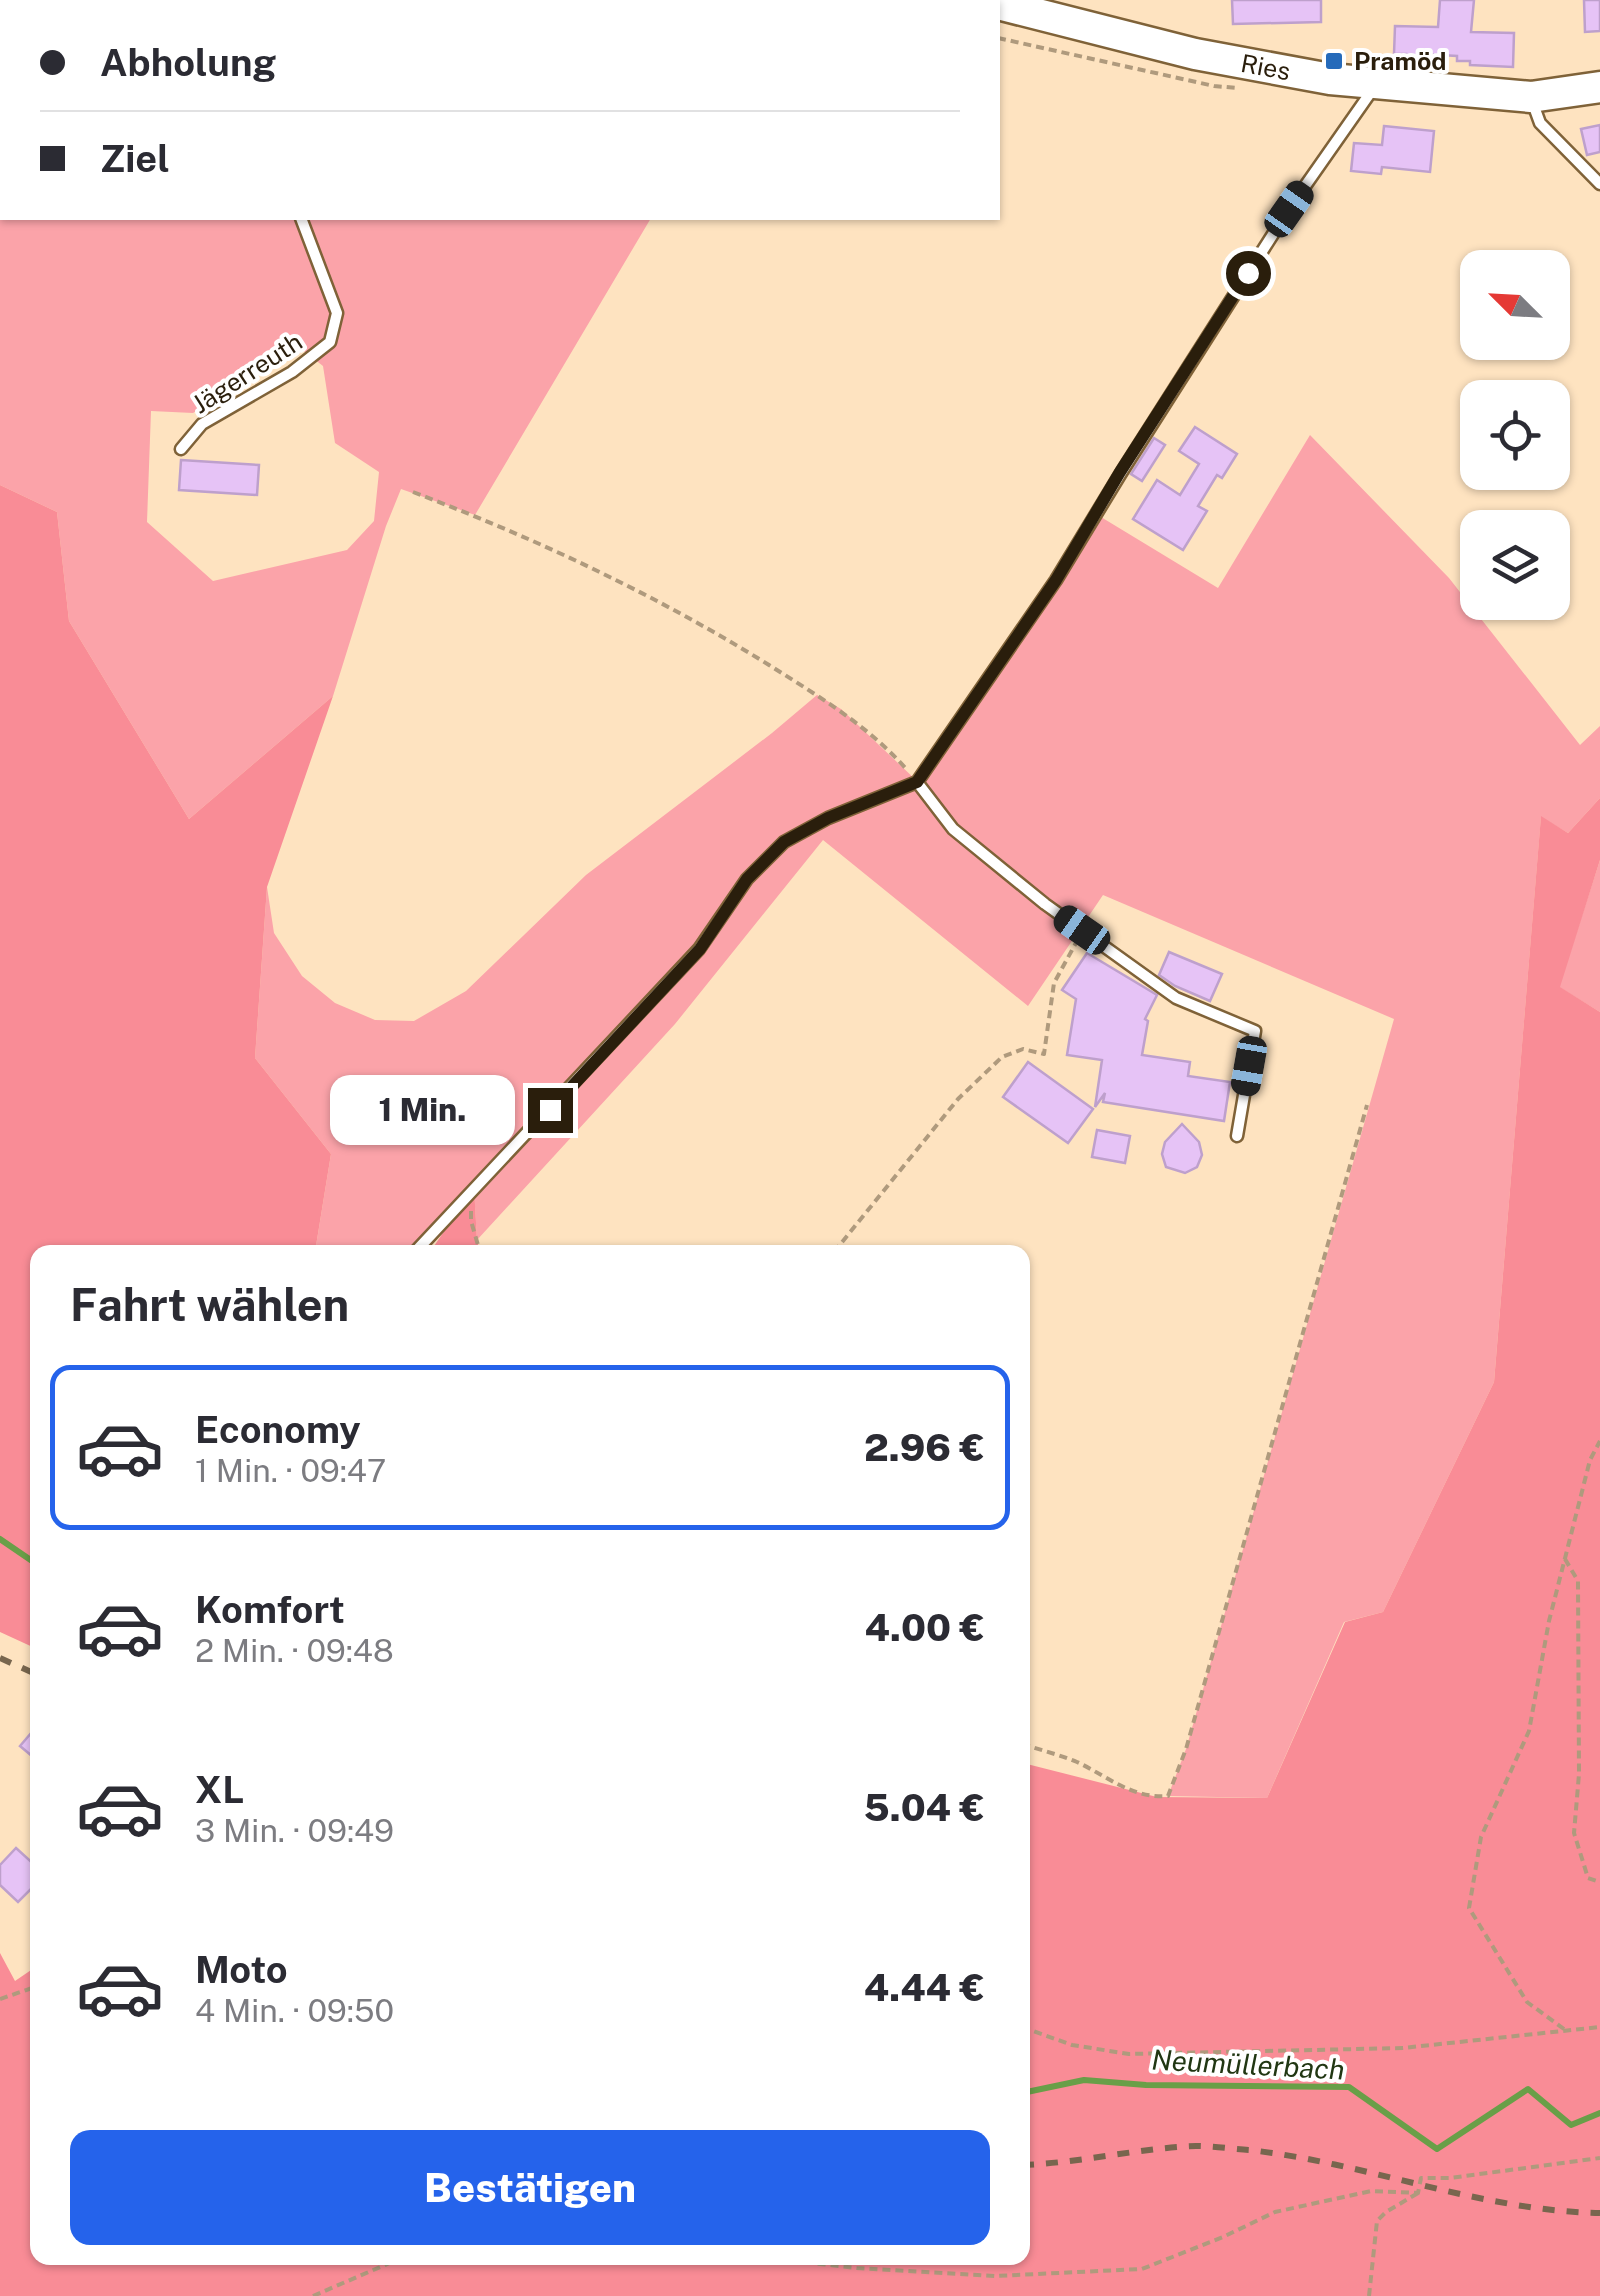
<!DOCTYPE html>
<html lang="de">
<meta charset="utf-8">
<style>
:root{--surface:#fff;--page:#f7f7f7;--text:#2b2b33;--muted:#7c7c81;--line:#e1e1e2;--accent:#2563eb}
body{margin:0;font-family:"Public Sans",sans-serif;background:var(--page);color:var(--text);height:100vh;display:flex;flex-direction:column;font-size:38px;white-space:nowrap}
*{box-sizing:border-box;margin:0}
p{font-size:32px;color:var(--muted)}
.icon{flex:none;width:55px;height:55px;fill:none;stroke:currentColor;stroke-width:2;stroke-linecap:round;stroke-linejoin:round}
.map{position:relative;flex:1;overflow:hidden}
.details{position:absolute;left:30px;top:1245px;width:1000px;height:1020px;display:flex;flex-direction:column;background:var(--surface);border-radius:20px;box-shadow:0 2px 8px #0004}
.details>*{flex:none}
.guide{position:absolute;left:0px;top:0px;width:1000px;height:220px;box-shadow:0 2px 8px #0004;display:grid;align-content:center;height:220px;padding:0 40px;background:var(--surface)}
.needle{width:65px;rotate:294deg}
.fabs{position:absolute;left:1460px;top:250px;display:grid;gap:20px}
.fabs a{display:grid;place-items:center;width:110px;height:110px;border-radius:20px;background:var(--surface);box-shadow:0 2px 8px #0004;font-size:50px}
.end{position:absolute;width:45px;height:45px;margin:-22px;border:12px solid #2a1e0c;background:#fff;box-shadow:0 0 0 5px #fff}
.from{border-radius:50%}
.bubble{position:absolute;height:70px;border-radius:20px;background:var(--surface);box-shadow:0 2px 8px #0004;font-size:32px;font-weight:800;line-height:70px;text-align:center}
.car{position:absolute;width:30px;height:60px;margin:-30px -15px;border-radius:12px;box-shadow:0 0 8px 2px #0007;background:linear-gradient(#222 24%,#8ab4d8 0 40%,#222 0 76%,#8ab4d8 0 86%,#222 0)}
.guide b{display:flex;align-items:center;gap:35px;height:95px;font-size:38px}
.guide b+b{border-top:2px solid var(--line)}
.guide i{width:25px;height:25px;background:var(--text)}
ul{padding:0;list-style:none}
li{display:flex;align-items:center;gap:30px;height:165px;margin:0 20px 15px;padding:0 20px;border:5px solid transparent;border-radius:20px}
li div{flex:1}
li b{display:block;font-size:38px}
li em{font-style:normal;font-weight:800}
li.current{border-color:var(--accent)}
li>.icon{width:90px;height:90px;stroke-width:1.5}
h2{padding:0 40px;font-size:45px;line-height:120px}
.cta{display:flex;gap:20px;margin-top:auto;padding:20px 40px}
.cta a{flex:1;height:115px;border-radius:20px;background:var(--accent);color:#fff;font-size:40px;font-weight:800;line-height:115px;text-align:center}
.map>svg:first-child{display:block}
.green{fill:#fba3a9;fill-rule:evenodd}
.forest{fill:#f98c96}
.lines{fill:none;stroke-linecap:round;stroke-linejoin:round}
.stream{stroke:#699f48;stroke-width:6}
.building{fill:#e6c3f6;stroke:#bea0cc;stroke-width:2.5}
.lane-casing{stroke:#7f6238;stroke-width:15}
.secondary-casing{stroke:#7f6238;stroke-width:35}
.path{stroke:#af9a7d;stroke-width:4;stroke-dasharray:8 5;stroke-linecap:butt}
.lane{stroke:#fff;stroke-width:10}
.secondary{stroke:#fff;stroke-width:30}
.rail{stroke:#78664e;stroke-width:6;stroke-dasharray:12 12;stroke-linecap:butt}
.route{stroke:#2a1e0c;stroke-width:12}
.poi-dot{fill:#256aba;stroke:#fff;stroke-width:4}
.labels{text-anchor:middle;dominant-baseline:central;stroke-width:8;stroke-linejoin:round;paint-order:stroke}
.poi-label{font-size:25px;font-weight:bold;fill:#2a1e0c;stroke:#fff;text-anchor:start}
.street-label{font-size:25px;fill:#2a1e0c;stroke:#fff}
.water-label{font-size:28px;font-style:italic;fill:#213713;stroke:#fff}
</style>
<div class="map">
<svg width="1600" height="2296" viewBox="0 0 1600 2296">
<rect width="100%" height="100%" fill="#fee3c0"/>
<!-- green -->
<path class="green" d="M 0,55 L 2,55 L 2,218 L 651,218 L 475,515 L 401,489 L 386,526 L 333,696 L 189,819 L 69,621 L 57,512 L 0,485 ZM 304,351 L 323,366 L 335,443 L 379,472 L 374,521 L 347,550 L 213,581 L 147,522 L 151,411 L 193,413 L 256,372 Z
M 1310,435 L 1449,578 L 1580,745 L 1600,726 L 1600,798 L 1568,833 L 1541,817 L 1494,1382 L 1383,1612 L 1344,1622 L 1267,1798 L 1168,1796 L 1186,1749 L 1394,1019 L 1103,895 L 1028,1006 L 823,840 L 675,1024 L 477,1240 L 474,1189 L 415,1252 L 315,1252 L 331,1154 L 255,1058 L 267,887 L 274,933 L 302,976 L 335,1003 L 375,1020 L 414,1021 L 466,991 L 586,875 L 772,733 L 817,695 L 841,709 L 917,781 L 1096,514 L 1218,588 Z
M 1600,860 L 1600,1012 L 1559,987 Z"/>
<!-- forest -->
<path class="forest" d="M 0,485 L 57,512 L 69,621 L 189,819 L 333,696 L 267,887 L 255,1058 L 331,1154 L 315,1252 L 38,1252 L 37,1649 L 0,1632 Z
M 1600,798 L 1600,860 L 1560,987 L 1600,1012 L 1600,2296 L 0,2296 L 0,1953 L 15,1981 L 37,1966 L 38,2258 L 1022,2258 L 1023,1763 L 1157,1797 L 1267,1798 L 1345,1622 L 1383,1612 L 1494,1382 L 1541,816 L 1568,833 Z
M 474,1187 L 477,1240 L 480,1252 L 430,1252 Z"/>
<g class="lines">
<!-- stream -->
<path class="stream" d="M 0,1539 L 38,1565
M 1022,2093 L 1084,2080 L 1146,2085 L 1349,2087 L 1437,2149 L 1528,2089 L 1571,2125 L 1600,2113"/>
</g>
<!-- building -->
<path class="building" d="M 1232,0 L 1321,0 L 1321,22 L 1233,24 Z
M 1440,0 L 1474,0 L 1471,32 L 1514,33 L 1513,67 L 1470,65 L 1470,61 L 1457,61 L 1457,56 L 1423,54 L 1423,62 L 1405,62 L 1406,54 L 1394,54 L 1395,26 L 1438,27 Z
M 1584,0 L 1600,0 L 1600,31 L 1585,32 Z
M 1600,125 L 1600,152 L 1587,155 L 1581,129 Z
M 1384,126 L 1434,131 L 1430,172 L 1382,167 L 1381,174 L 1351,171 L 1354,143 L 1382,145 Z
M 1195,427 L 1237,454 L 1222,478 L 1217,475 L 1198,506 L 1207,511 L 1183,550 L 1133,519 L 1157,480 L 1180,495 L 1199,464 L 1179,451 Z
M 1154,438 L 1165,445 L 1142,481 L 1131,474 Z
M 181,460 L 259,465 L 257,495 L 179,490 Z
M 1169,952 L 1222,974 L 1210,1001 L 1175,986 L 1159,975 Z
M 1087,953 L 1157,995 L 1145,1019 L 1148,1021 L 1142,1055 L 1190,1062 L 1188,1076 L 1230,1082 L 1224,1121 L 1103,1102 L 1105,1093 L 1095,1107 L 1102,1060 L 1067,1055 L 1076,999 L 1062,990 Z
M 1028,1062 L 1093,1109 L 1068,1143 L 1003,1097 Z
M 1182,1124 L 1199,1142 L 1202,1155 L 1197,1167 L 1185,1173 L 1166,1167 L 1162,1154 L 1165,1142 Z
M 1097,1130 L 1130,1136 L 1125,1163 L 1092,1157 Z
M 38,1725 L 38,1761 L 20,1746 Z
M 16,1848 L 38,1868 L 38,1882 L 18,1902 L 0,1885 L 0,1865 Z"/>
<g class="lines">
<defs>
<path id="lane" d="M 1532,101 L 1540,123 L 1600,184
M 181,449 L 202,424 L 292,372 L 330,342 L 337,313 L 301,218
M 917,782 L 953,829 L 1045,904 L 1176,998 L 1255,1031 L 1237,1136
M 415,1252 L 699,949 L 747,879 L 784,842 L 828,818 L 917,782 L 1056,580 L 1121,473 L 1289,209 L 1373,89"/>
<g id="secondary">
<path d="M 180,2 L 195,0"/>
<path id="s1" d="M 998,4 L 1195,54 L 1330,79 L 1531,97 L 1600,87"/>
<path d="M 0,37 L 2,37"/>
</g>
</defs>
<!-- lane casing -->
<use href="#lane" class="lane-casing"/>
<!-- secondary casing -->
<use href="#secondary" class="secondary-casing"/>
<!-- path -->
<path class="path" d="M 432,0 L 445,2
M 273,2 L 323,0
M 998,38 L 1214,86 L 1237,88
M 413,492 C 537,539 656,595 769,665 C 818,696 869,726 908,771
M 471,1211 L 471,1221 L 480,1252
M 834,1252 L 958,1099 L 1002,1057 L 1023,1049 L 1044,1054 L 1054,983 L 1077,941
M 1565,1559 L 1578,1581 L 1579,1774 L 1574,1833 L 1588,1878 L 1600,1882
M 1022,1744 C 1041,1750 1060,1755 1077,1762 C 1107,1776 1132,1799 1168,1796 L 1186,1749 L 1367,1105
M 0,1999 L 38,1986
M 1022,2027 L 1072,2045 L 1129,2054 L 1403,2048 L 1600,2027
M 1564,2029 L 1527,2002 L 1469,1908 L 1481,1837 L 1529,1731 L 1549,1621 L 1590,1460 L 1600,1441
M 766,2258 L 857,2268 L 995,2276 L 1142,2269 L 1223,2237 L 1275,2212 L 1371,2191 L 1418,2193 L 1421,2178 L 1450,2178 L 1600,2158
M 313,2296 L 401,2258
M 1369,2296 L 1377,2221 L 1386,2212 L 1418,2193"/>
<!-- lane -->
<use href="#lane" class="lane"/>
<!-- secondary -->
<use href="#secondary" class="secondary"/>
<!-- rail -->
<path class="rail" d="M 0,1658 L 38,1675
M 1022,2165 C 1081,2163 1138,2148 1196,2146 C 1213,2146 1232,2149 1249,2150 C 1368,2163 1480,2211 1600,2213"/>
</g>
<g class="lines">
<!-- route -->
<path class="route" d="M 550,1110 L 700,949 L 747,879 L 784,842 L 828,818 L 917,782 L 1056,580 L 1120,472 L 1248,273"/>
</g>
<!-- markers -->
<rect class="poi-dot" x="1324" y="51" width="20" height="20" rx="5"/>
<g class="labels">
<!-- poi labels -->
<g class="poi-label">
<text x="1354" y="61">Pramöd</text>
</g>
<!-- street labels -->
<g class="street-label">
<text stroke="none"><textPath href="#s1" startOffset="275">Ries</textPath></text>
<text transform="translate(247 373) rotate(-33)">Jägerreuth</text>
</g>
<!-- water labels -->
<g class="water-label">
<text transform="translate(1248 2064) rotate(3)">Neumüllerbach</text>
</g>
</g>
</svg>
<div class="fabs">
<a><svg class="needle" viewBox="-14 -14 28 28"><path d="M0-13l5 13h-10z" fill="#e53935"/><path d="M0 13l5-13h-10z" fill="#7c7c81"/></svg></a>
<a><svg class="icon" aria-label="locate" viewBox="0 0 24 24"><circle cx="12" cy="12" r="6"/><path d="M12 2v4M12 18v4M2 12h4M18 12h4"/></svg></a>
<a><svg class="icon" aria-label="layers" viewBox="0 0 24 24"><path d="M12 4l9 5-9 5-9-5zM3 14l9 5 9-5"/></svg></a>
</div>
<i class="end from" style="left:1248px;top:273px"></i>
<i class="end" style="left:550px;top:1110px"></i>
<div class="bubble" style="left:330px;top:1075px;width:185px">1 Min.</div>
<i class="car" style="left:1289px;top:209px;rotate:35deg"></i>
<i class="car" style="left:1082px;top:930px;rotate:305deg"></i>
<i class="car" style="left:1249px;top:1066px;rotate:190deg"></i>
<div class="guide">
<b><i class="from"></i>Abholung</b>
<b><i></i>Ziel</b>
</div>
<section class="details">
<h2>Fahrt wählen</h2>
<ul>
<li class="current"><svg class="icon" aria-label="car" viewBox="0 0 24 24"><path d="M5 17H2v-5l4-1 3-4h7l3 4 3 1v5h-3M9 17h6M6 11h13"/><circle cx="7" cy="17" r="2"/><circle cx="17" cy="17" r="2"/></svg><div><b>Economy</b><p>1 Min. · 09:47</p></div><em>2.96 €</em></li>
<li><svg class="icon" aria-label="car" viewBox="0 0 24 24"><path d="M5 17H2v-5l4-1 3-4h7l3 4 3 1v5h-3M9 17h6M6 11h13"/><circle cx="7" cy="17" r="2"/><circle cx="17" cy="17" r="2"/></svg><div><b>Komfort</b><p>2 Min. · 09:48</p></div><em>4.00 €</em></li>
<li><svg class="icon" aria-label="car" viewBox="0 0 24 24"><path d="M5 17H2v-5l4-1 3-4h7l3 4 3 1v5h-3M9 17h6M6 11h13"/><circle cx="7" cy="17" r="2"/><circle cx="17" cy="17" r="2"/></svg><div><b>XL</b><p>3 Min. · 09:49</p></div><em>5.04 €</em></li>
<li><svg class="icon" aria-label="car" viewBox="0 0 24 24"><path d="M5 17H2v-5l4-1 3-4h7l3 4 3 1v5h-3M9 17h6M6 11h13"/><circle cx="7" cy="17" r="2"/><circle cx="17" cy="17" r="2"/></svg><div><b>Moto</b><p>4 Min. · 09:50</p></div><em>4.44 €</em></li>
</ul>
<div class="cta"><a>Bestätigen</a></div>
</section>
</div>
